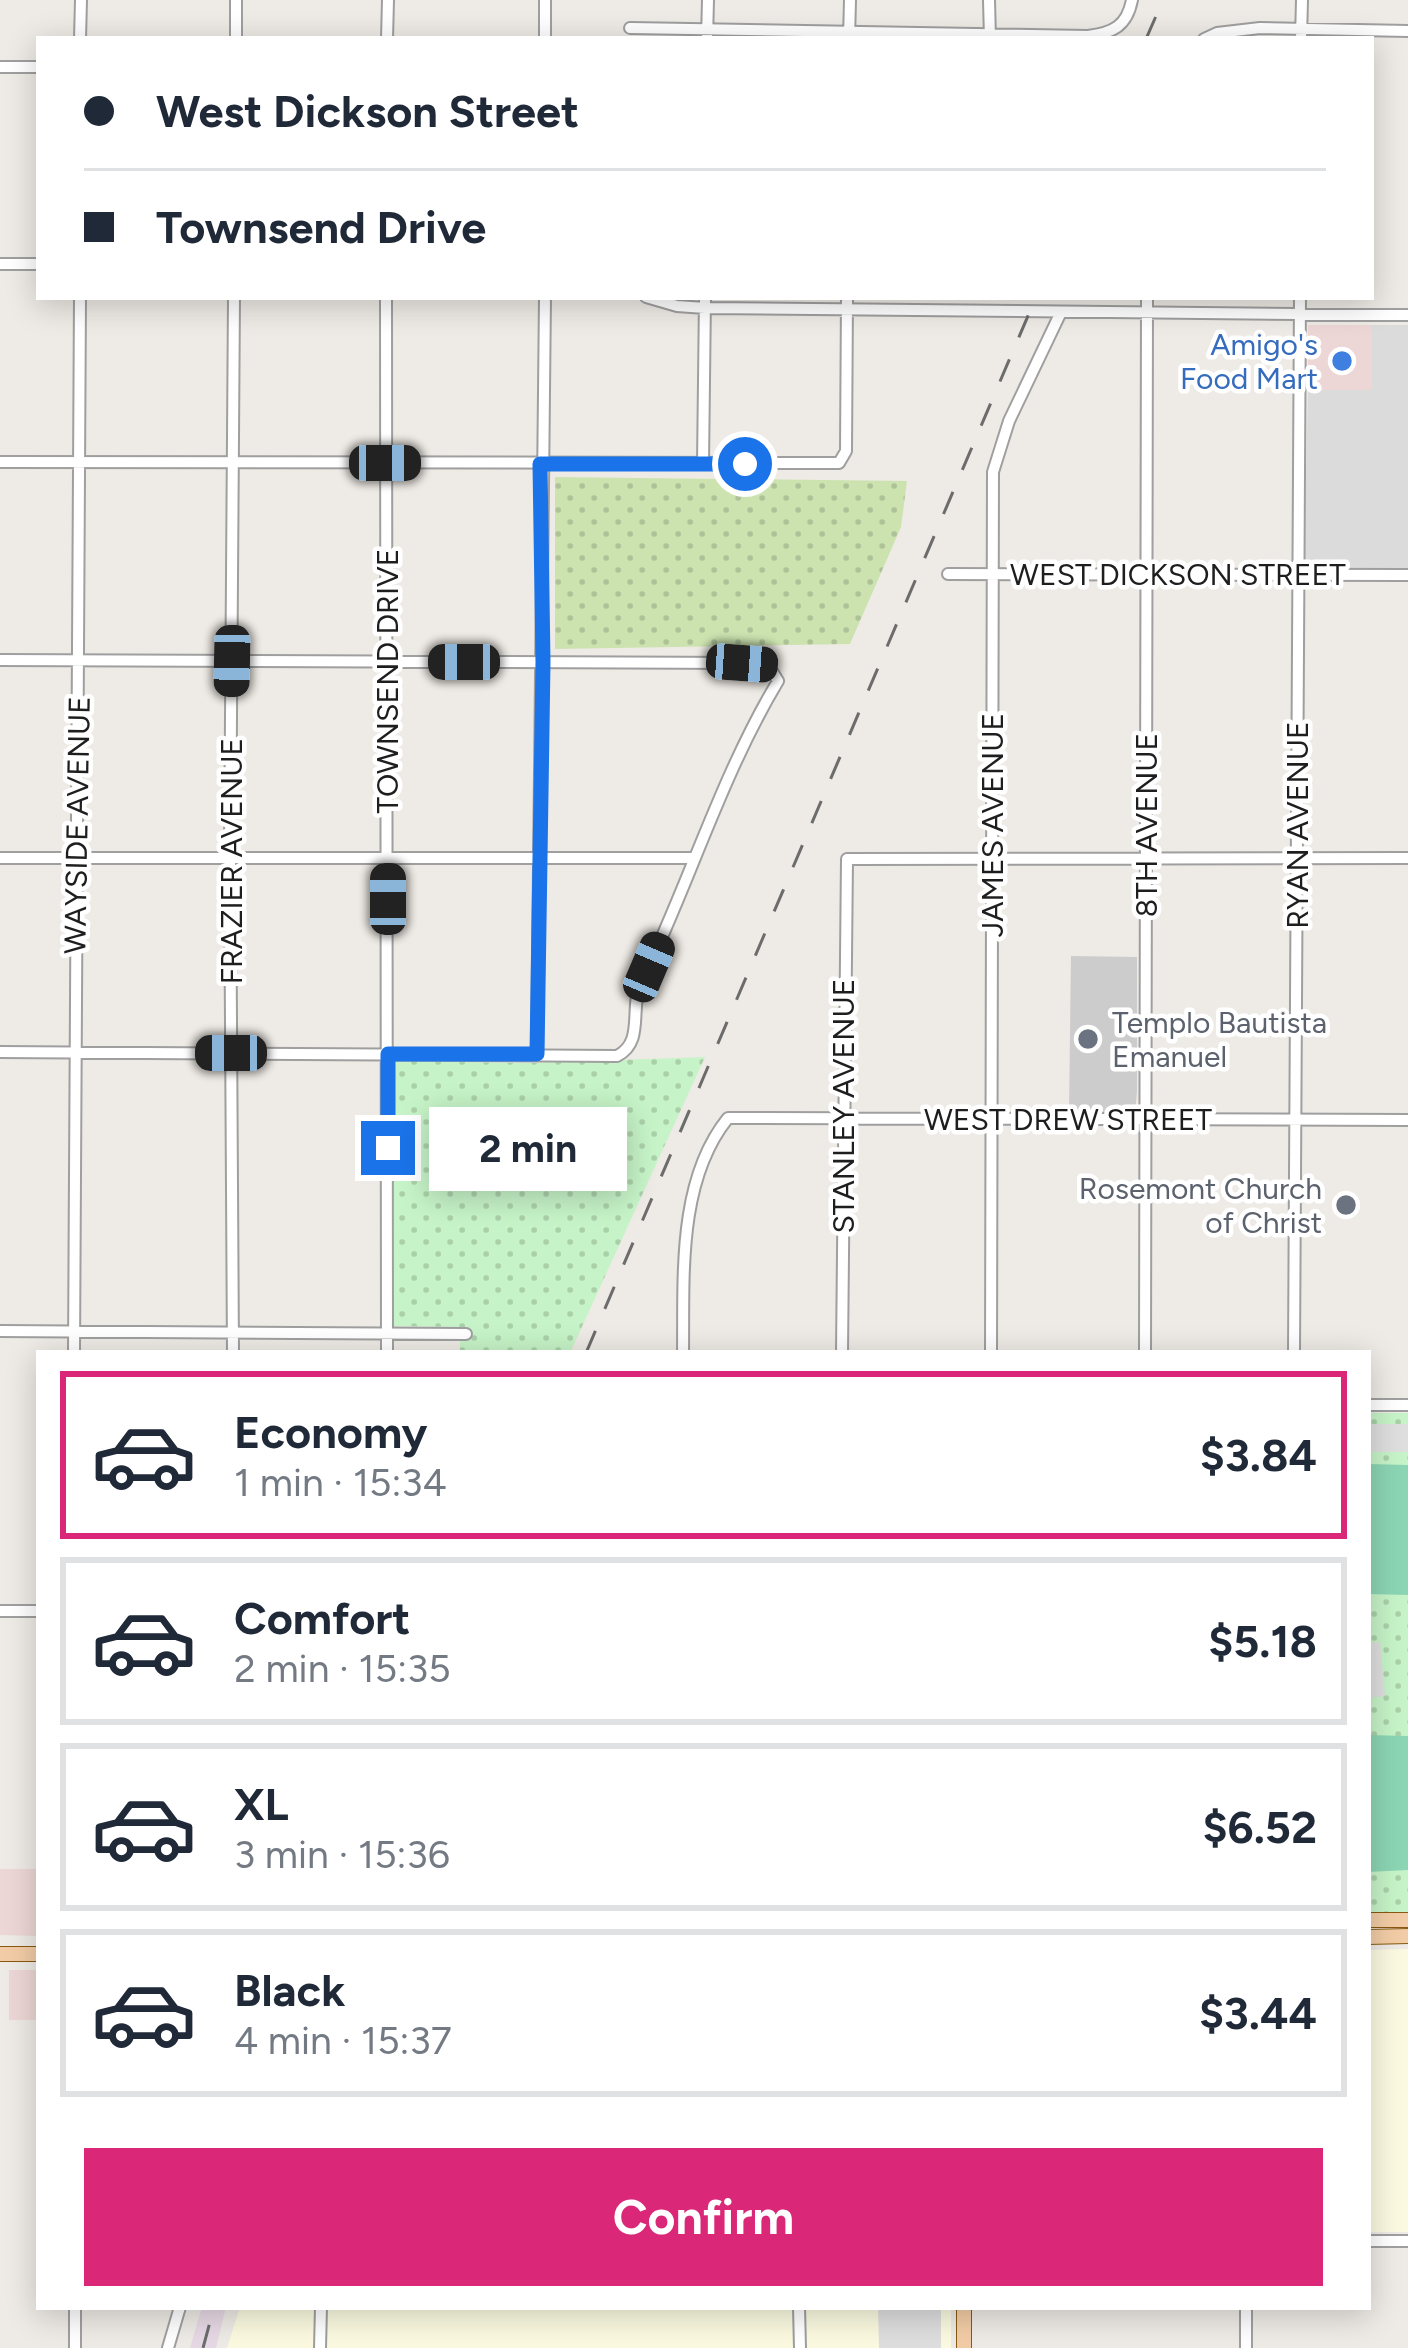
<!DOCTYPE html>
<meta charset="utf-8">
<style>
:root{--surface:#fff;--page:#f6f6f7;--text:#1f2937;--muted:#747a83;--line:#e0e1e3;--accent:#db2777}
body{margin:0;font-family:Figtree,sans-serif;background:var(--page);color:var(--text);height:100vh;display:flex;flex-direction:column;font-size:45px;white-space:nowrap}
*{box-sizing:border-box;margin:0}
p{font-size:39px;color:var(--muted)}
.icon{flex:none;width:66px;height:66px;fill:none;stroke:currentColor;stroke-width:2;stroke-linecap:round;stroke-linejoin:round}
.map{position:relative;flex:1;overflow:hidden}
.side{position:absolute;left:36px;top:1350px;width:1335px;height:960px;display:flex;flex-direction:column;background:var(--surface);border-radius:0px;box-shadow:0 6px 30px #0003}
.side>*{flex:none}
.top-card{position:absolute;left:36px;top:36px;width:1338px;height:264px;border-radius:0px;box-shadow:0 6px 30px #0003;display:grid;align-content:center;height:264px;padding:0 48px;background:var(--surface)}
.end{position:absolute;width:54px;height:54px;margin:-27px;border:15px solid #1a73e8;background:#fff;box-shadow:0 0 0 6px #fff}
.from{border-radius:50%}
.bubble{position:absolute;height:84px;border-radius:0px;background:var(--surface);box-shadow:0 6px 30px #0003;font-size:39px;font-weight:700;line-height:84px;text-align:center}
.car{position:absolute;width:36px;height:72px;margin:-36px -18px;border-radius:15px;box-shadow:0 0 9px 3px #0007;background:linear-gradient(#222 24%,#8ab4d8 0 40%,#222 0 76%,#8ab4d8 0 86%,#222 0)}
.top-card b{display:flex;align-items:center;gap:42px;height:114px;font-size:45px}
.top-card b+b{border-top:3px solid var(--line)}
.top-card i{width:30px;height:30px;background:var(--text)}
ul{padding:21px 0 0;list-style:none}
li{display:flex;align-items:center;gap:36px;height:168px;margin:0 24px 18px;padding:0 24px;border:6px solid var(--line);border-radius:0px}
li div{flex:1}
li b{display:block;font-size:45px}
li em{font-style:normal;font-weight:700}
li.current{border-color:var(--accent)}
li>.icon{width:108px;height:108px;stroke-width:1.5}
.cta{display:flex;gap:24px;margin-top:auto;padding:24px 48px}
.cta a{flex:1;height:138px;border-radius:0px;background:var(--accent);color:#fff;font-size:48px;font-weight:700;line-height:138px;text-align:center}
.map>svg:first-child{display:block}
.residential{fill:#dcdbdb}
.commercial{fill:#edd6d6}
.education{fill:#fbfae0}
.religious{fill:#ccc}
.railway{fill:#e6d8e4}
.grass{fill:url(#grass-dots)}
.park{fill:url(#park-dots)}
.pitch{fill:#8bd5b4}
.parking{fill:#dedede}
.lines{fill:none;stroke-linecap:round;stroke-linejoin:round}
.minor-casing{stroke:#9f9f9f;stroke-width:14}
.major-casing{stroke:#885910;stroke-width:16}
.minor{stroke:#fff;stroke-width:10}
.major{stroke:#f2cca6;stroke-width:14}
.rail{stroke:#6c6c6c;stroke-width:3;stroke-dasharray:24 24;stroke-linecap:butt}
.route{stroke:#1a73e8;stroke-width:15}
.shop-dot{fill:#3f7fe0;stroke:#fff;stroke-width:4.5}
.worship-dot{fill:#6b7280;stroke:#fff;stroke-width:4.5}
.labels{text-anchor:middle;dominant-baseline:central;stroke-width:9;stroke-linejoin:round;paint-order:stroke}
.shop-label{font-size:30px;fill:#366cbe;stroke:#fff;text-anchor:end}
.street-label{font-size:30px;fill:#1e1e1e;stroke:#fff}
.worship-label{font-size:30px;fill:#5b616d;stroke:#fff;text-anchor:start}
</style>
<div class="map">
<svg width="1408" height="2348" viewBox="0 0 1408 2348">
<defs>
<pattern id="grass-dots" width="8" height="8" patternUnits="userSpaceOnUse" patternTransform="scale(3)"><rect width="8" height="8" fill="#cce3b0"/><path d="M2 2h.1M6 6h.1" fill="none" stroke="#afc297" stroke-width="1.8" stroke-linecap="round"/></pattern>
<pattern id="park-dots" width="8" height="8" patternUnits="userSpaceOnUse" patternTransform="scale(3)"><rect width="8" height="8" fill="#c6f3c7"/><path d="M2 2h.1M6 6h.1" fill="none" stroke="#aad0aa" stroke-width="1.8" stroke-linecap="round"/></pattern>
</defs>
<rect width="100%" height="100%" fill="#eeeae5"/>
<!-- residential -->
<path class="residential" d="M 1372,325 L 1408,325 L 1408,570 L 1304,569 L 1308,390 L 1372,390 Z"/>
<!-- commercial -->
<path class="commercial" d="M 1308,325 L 1372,325 L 1372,390 L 1308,390 Z
M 0,1869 L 39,1869 L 39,1936 L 0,1935 Z
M 9,1970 L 39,1970 L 39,2020 L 9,2020 Z"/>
<!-- education -->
<path class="education" d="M 1408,1949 L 1408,2232 L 1368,2232 L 1368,1950 Z
M 240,2307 L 951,2307 L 951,2348 L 227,2348 Z"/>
<!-- religious -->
<path class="religious" d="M 1071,956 L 1137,957 L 1137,1092 L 1135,1112 L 1131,1114 L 1069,1113 Z"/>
<!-- railway -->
<path class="railway" d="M 202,2307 L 226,2307 L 216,2348 L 190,2348 Z"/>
<!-- grass -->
<path class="grass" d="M 555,477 L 907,481 L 901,527 L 850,644 L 555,649 Z"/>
<!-- park -->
<path class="park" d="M 705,1057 L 570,1353 L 460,1353 L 460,1327 L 392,1326 L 394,1061 L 533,1063 Z
M 1368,1413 L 1408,1413 L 1408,1913 L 1368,1914 Z"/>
<!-- pitch -->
<path class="pitch" d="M 1368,1464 L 1408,1465 L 1408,1595 L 1368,1594 Z
M 1368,1735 L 1408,1736 L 1408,1870 L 1368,1872 Z"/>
<!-- parking -->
<path class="parking" d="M 1368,1424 L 1408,1424 L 1408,1452 L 1368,1452 Z
M 1380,1642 L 1385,1696 L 1368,1698 L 1368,1643 Z
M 878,2307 L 941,2307 L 941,2348 L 879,2348 Z"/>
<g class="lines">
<defs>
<path id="minor" d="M 545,0 L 545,39
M 989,0 L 990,39
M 630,28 L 1088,36 C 1113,33 1127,26 1132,0
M 80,39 L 81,0
M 236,39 L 236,0
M 387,39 L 388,0
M 707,39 L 708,0
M 849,39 L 850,0
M 1204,39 L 1217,33 L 1260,28 L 1408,31
M 1301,39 L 1302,0
M 0,67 L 39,67
M 0,264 L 39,264
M 386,297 L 387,1353
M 646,297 L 677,306 L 705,308 L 1408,315
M 0,462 L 839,463 L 846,451 L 847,297
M 703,464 L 705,297
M 948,574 L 1408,575
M 0,660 L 741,663 L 768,665 L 778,681 C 721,776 689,884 641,983 C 629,1008 645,1042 617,1056 L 0,1052
M 0,858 L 695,858
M 537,1055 L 545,297
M 0,1331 L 466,1334
M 74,1353 L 80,297
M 233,1353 L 230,857 L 234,297
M 683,1353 C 684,1277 677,1181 728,1118 L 1408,1120
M 842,1353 L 847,859 L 1408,858
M 991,1353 L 993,472 L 1009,421 L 1061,312
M 1145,1353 L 1147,297
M 1294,1353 L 1300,297
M 1368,1405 L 1408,1405
M 0,1611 L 39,1611
M 1368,2241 L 1408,2241
M 75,2307 L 75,2348
M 799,2307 L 800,2348
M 1246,2307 L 1246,2348
M 168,2348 L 180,2307
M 320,2348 L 321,2307"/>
<path id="major" d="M 1368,1920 L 1408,1920
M 1368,1937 L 1408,1936
M 0,1954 L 39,1954
M 964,2307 L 964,2348"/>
</defs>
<!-- minor casing -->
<use href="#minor" class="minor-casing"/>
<!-- major casing -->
<use href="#major" class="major-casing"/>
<!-- minor -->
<use href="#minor" class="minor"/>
<!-- major -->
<use href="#major" class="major"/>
<!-- rail -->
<path class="rail" d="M 1146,39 L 1163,0
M 586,1353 L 1036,297
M 203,2348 L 214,2307"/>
</g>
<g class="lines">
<!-- route -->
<path class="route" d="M 388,1148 L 388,1054 L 537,1054 L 543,662 L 540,464 L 745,464"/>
</g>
<!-- markers -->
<circle class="shop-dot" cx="1342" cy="361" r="12"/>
<g class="worship-dot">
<circle cx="1088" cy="1039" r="12"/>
<circle cx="1346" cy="1205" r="12"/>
</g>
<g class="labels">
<!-- shop labels -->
<g class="shop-label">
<text x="1318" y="344">Amigo's<tspan x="1318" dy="34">Food Mart</tspan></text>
</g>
<!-- street labels -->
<g class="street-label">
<text x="1178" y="574">WEST DICKSON STREET</text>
<text transform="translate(387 681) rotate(-90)">TOWNSEND DRIVE</text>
<text transform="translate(77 825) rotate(-89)">WAYSIDE AVENUE</text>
<text transform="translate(992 825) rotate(-90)">JAMES AVENUE</text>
<text transform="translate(1146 825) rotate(-90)">8TH AVENUE</text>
<text transform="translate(1297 825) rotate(-90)">RYAN AVENUE</text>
<text transform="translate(231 861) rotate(-90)">FRAZIER AVENUE</text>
<text transform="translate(843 1106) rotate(-90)">STANLEY AVENUE</text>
<text x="1068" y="1119">WEST DREW STREET</text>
</g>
<!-- worship labels -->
<g class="worship-label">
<text x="1112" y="1022">Templo Bautista<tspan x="1112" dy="34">Emanuel</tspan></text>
<text x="1322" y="1188" text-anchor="end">Rosemont Church<tspan x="1322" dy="34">of Christ</tspan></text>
</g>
</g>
</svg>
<i class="end from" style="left:745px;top:464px"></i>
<i class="end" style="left:388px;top:1148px"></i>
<div class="bubble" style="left:429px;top:1107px;width:198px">2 min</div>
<i class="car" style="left:385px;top:463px;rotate:90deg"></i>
<i class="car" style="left:232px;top:661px;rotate:181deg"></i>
<i class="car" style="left:464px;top:662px;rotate:270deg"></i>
<i class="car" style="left:742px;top:663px;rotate:94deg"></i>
<i class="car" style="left:388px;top:899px;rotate:0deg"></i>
<i class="car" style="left:649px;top:967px;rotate:23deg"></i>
<i class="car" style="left:231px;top:1053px;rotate:270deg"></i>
<div class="top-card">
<b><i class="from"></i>West Dickson Street</b>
<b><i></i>Townsend Drive</b>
</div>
<section class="side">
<ul>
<li class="current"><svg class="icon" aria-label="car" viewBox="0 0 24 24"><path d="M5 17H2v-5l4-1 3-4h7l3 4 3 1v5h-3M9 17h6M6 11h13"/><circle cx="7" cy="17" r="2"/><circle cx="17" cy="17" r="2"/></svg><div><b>Economy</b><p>1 min · 15:34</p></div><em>$3.84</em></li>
<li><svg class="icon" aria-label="car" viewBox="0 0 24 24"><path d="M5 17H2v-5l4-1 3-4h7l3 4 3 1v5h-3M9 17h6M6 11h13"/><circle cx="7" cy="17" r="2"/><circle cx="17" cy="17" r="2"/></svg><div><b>Comfort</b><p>2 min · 15:35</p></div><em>$5.18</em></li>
<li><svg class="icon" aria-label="car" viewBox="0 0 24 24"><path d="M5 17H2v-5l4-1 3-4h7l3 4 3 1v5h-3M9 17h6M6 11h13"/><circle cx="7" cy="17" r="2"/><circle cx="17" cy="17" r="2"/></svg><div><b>XL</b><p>3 min · 15:36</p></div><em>$6.52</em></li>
<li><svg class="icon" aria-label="car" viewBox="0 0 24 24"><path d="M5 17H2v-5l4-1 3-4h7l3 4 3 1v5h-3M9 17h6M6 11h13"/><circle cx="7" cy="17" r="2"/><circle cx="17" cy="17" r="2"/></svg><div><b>Black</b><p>4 min · 15:37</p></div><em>$3.44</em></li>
</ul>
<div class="cta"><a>Confirm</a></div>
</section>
</div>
